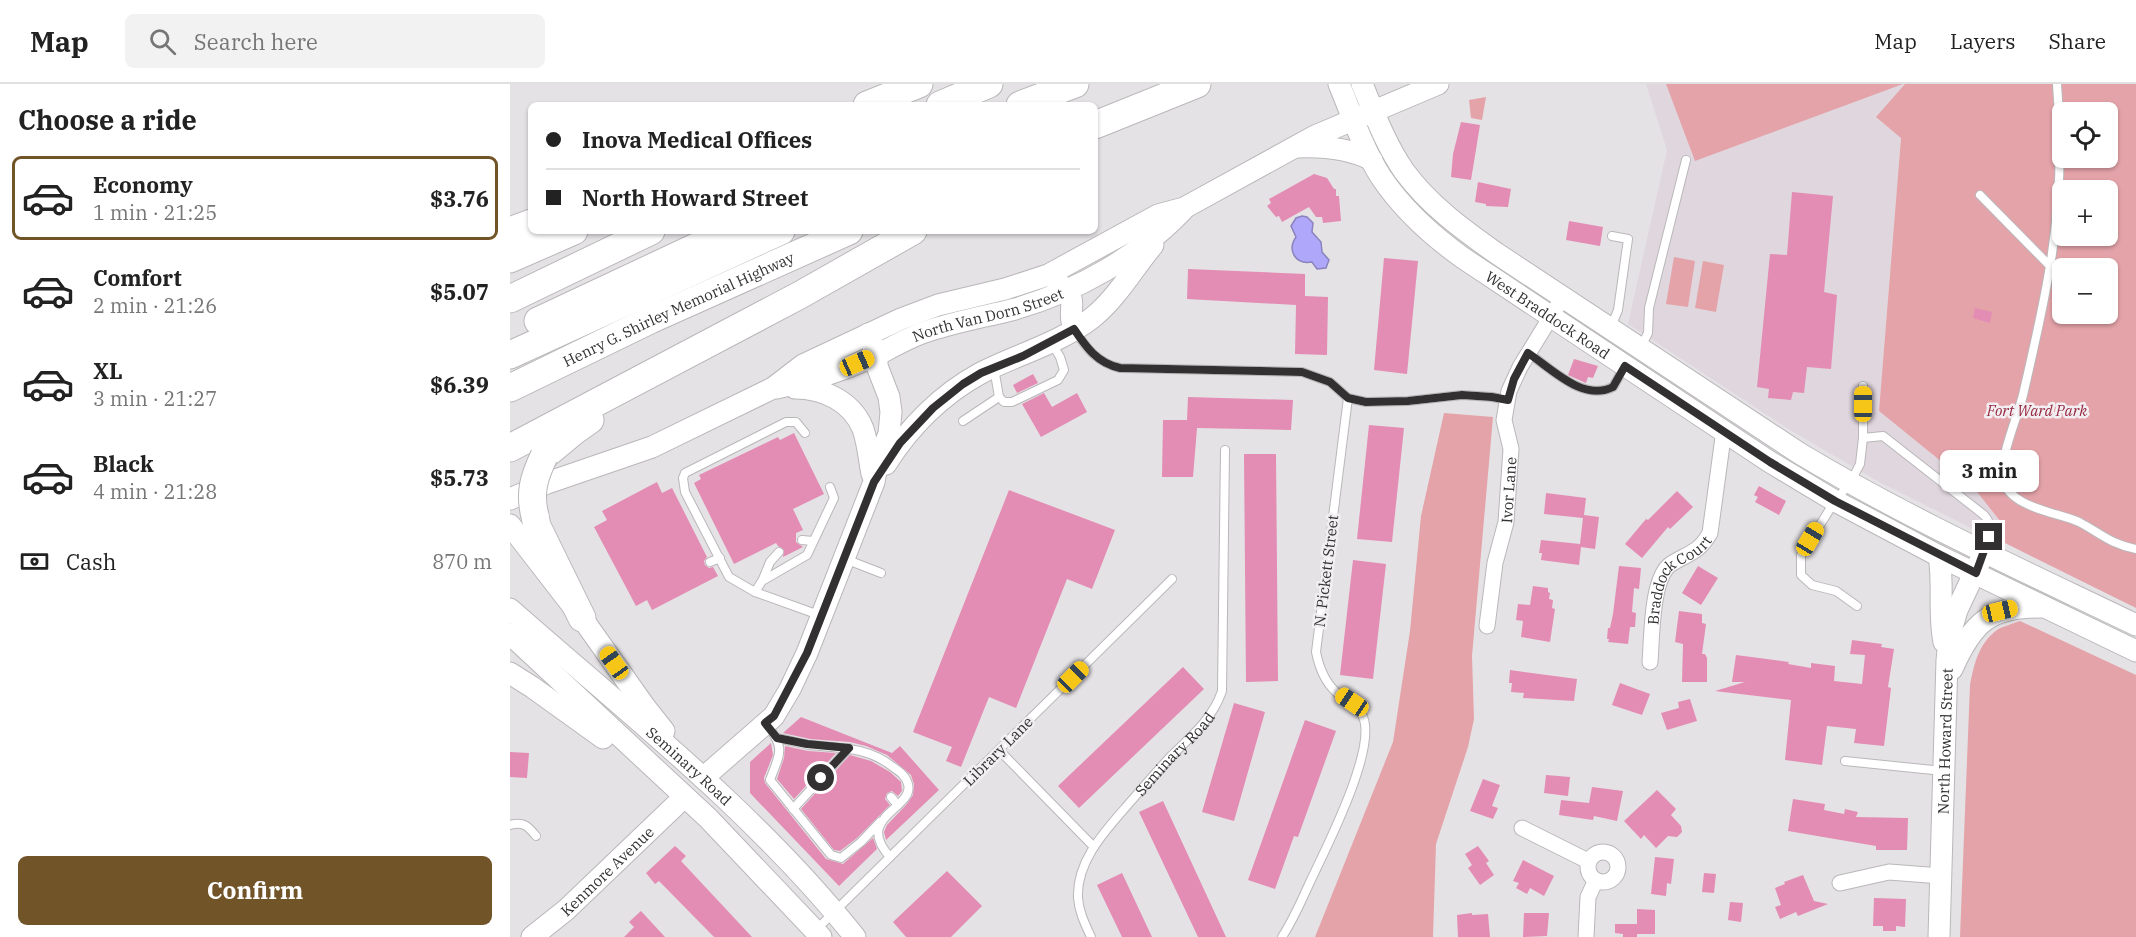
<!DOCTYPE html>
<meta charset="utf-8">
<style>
:root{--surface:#fff;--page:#f2f2f2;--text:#222;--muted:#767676;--line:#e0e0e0;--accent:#715427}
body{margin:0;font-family:"IBM Plex Serif",serif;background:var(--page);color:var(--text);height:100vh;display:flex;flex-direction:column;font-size:22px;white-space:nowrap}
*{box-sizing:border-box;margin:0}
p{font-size:20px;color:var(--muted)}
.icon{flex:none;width:33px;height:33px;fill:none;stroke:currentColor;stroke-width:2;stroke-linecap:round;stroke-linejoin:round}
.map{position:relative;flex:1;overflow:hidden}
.sheet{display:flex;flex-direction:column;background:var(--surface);width:510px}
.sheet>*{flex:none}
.banner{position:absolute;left:18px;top:18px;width:570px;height:132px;border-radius:9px;box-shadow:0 2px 4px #0004;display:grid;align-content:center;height:132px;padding:0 18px;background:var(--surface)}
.controls{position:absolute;left:1542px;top:18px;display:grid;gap:12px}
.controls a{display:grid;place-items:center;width:66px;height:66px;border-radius:9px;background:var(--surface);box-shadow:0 2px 4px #0004;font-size:30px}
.end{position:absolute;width:27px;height:27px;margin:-14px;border:8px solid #323031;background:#fff;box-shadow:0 0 0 3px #fff}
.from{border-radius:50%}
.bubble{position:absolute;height:42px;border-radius:9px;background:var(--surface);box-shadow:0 2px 4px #0004;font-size:20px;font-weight:700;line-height:42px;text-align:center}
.car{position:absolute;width:18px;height:36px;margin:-18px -9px;border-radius:8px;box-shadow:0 0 4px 2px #0007;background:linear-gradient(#f5c518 24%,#345 0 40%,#f5c518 0 76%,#345 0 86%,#f5c518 0)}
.banner b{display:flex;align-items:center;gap:21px;height:57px;font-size:22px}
.banner b+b{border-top:2px solid var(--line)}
.banner i{width:15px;height:15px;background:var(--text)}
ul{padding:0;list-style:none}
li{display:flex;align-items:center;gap:18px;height:84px;margin:0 12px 9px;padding:0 6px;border:3px solid transparent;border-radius:9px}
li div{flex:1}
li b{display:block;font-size:22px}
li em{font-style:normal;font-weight:700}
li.on{border-color:var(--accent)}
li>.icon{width:54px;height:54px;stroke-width:1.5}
h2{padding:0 18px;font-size:27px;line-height:72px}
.pay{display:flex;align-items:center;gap:15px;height:66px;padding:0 18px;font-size:22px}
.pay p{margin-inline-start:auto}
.cta{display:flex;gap:12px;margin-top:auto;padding:12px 18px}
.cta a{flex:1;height:69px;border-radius:9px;background:var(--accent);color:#fff;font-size:24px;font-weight:700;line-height:69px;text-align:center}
header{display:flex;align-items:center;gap:36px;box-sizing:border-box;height:84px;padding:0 30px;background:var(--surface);border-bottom:2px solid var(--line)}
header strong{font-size:28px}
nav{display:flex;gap:33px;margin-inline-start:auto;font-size:21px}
.search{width:420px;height:54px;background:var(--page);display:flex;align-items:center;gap:15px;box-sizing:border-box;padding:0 21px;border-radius:9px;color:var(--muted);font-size:22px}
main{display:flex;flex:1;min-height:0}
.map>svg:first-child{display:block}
.built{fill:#e0d6de}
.green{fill:#e4a3a9;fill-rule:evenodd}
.water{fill:#afa7f9;stroke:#8a83bd;stroke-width:1.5}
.building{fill:#e38cb4}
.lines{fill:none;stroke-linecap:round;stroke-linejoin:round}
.lane-casing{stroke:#bab7ba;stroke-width:10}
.street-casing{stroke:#bab7ba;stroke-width:17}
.secondary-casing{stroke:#bab7ba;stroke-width:23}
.highway-casing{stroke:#bab7ba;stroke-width:29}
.lane{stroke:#fff;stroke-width:8}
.street{stroke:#fff;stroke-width:15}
.secondary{stroke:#fff;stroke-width:21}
.highway{stroke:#fff;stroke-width:27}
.highway-bridge-casing{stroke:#bab7ba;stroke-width:29;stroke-linecap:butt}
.highway-bridge{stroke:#fff;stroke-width:27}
.route{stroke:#323031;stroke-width:8}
.labels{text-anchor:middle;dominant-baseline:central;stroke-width:5;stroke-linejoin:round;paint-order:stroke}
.street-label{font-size:15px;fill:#323031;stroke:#f2eff2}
.park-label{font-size:15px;font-style:italic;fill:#972841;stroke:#f2eff2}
</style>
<header>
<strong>Map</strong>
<div class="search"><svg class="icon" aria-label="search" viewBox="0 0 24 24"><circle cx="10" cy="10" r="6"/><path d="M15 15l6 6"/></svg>Search here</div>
<nav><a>Map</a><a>Layers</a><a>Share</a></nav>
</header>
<main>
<section class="sheet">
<h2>Choose a ride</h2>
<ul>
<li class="on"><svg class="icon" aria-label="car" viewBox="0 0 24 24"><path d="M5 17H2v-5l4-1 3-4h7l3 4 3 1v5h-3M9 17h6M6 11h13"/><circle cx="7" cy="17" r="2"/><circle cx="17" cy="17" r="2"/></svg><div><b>Economy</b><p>1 min · 21:25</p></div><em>$3.76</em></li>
<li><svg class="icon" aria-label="car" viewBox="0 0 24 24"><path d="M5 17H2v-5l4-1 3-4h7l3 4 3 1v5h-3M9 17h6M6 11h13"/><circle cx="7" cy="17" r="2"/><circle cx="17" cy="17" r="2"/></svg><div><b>Comfort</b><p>2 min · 21:26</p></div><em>$5.07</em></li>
<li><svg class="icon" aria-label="car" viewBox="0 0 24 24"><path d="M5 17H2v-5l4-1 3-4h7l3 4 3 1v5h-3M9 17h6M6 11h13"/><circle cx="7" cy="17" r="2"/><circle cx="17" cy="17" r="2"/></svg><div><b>XL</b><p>3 min · 21:27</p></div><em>$6.39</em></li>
<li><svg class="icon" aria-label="car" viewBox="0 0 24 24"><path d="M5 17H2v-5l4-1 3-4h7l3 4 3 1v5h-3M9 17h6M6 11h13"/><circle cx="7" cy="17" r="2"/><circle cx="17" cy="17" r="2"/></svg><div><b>Black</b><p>4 min · 21:28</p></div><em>$5.73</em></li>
</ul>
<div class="pay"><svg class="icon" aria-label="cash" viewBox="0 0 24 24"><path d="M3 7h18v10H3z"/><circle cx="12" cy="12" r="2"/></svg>Cash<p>870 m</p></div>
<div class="cta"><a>Confirm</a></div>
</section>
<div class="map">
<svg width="1626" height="853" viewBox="0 0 1626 853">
<rect width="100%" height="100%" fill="#e5e2e5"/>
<!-- built -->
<path class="built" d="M 1136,0 L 1395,0 L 1369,327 L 1464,404 L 1494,442 L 1493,458 L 1479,453 L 1371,399 L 1280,346 L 1118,240 L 1157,66 Z"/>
<!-- green -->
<path class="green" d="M 1156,0 L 1393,0 L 1185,77 Z
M 1395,0 L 1626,0 L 1626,524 L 1493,458 L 1494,442 L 1464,404 L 1369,327 L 1391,54 L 1366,33 ZM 1552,28 L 1598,28 L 1598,74 L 1552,74 ZM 1552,106 L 1598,106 L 1598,152 L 1552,152 ZM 1552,184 L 1598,184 L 1598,230 L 1552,230 Z
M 976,13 L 972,36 L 961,34 L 959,16 Z
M 1164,173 L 1185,177 L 1178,223 L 1156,220 Z
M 1193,177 L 1214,181 L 1206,228 L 1185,224 Z
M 934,329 L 983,333 L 962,572 L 964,635 L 958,663 L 926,760 L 923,853 L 805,853 L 883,658 L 900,547 L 911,432 Z
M 1510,537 L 1626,591 L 1626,853 L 1450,853 L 1460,601 C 1464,580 1469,559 1487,546 C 1493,542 1503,540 1510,537 Z"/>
<!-- water -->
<path class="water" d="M 792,132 L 797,133 L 803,139 L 802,148 L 811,158 L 812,168 L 819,176 L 816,184 L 807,185 L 802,178 C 785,181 777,166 786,153 L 781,142 L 786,134 Z"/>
<!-- building -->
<path class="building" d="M 951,38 L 970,41 L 961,96 L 941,93 L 943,70 Z
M 804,90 L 817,94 L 824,105 L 826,105 L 826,112 L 829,112 L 831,137 L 813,139 L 812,133 L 806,133 L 799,123 L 772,138 L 769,132 L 766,133 L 757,122 L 761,119 L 759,115 Z
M 968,98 L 1001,105 L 998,123 L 976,122 L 976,120 L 965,118 Z
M 1282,108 L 1323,112 L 1314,208 L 1327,211 L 1321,285 L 1297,283 L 1294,309 L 1283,308 L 1281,316 L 1258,314 L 1259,305 L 1247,303 L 1260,170 L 1277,171 Z
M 1059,137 L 1093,143 L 1090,162 L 1056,156 Z
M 874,174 L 908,177 L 897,290 L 864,286 Z
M 678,185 L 795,190 L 795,212 L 818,213 L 817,271 L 785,270 L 786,221 L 677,215 Z
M 1465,224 L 1482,228 L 1480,239 L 1463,234 Z
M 1064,275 L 1088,282 L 1083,294 L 1078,293 L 1076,299 L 1058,291 Z
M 523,290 L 528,299 L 507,309 L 503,301 Z
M 534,309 L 542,323 L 567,309 L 577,328 L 531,353 L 512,320 Z
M 678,313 L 783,316 L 781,346 L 687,344 L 683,393 L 652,393 L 653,336 L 677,336 Z
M 859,341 L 894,344 L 882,458 L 847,455 Z
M 284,349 L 314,410 L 283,425 L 293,446 L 286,449 L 286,458 L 293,463 L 273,473 L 274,466 L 268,462 L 266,459 L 224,480 L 184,399 L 191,395 L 189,391 L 268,353 L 270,356 Z
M 734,370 L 766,370 L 768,597 L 736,598 Z
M 147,398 L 152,409 L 162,404 L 197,473 L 194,477 L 195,481 L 199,484 L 203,483 L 208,492 L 142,526 L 137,516 L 126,522 L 84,443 L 97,436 L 92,427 Z
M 1249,402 L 1276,417 L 1269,431 L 1245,418 L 1248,413 L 1244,411 Z
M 499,406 L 605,446 L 582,505 L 557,495 L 506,624 L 479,613 L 451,683 L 436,677 L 442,663 L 403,648 Z
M 1167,407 L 1183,423 L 1160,445 L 1158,443 L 1132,474 L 1115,460 L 1136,435 L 1138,436 Z
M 1036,409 L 1076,414 L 1074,431 L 1089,433 L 1085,465 L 1071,463 L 1069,481 L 1031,476 L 1032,469 L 1029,469 L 1031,456 L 1070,460 L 1073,434 L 1034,430 Z
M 843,476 L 876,480 L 863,595 L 830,591 Z
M 1109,482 L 1131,484 L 1129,505 L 1124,504 L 1122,528 L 1126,529 L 1125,543 L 1120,543 L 1118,560 L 1098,558 L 1099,555 L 1097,555 L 1098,544 L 1100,544 L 1103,530 Z
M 1188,482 L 1208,494 L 1191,521 L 1172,509 Z
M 1023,502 L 1038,504 L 1038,508 L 1040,509 L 1039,515 L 1043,516 L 1042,524 L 1045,525 L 1040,558 L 1011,553 L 1013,537 L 1006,536 L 1008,520 L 1020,521 Z
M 1169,527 L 1192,530 L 1192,539 L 1196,540 L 1192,570 L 1195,570 L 1197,574 L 1197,598 L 1172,598 L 1173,560 L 1165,558 Z
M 1342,556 L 1372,560 L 1371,563 L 1384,565 L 1378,603 L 1381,604 L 1374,662 L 1344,659 L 1346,645 L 1317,642 L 1312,681 L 1275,676 L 1281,616 L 1205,607 L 1235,598 L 1222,598 L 1226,571 L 1279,578 L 1278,580 L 1301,584 L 1301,579 L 1325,582 L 1324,597 L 1352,600 L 1355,571 L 1340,570 Z
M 673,583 L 694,605 L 569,724 L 548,702 Z
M 1000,586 L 1067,595 L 1064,617 L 1013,614 L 1014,609 L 1001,608 L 1002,599 L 999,599 Z
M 1110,599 L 1140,610 L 1132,631 L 1102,621 Z
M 1180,615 L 1187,637 L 1157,646 L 1151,629 L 1169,624 L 1168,618 Z
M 724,619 L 755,628 L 724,737 L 692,728 Z
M 291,633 L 382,669 L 390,662 L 429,706 L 376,756 L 374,748 L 377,741 L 397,720 L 403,711 L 404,700 L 401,691 L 377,671 L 356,662 L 340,658 L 300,655 L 273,649 Z
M 795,636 L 826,647 L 788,753 L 784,752 L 765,805 L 738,796 Z
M 261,659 L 263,671 L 254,694 L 255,699 L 316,775 L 333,780 L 363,754 L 367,765 L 329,802 L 240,709 L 240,678 Z
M 275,662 L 298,667 L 326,669 L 284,715 L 267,695 L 274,674 Z
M 0,668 L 19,669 L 17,694 L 0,693 Z
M 340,671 L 361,677 L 380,688 L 391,698 L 392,707 L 388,712 L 382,707 L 377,709 L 375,715 L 380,721 L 347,754 L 330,767 L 324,766 L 291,725 Z
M 1036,691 L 1060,693 L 1058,712 L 1034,709 Z
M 973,695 L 990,701 L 982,722 L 988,724 L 983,735 L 960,727 Z
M 1082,703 L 1113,707 L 1107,737 L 1084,732 L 1083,736 L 1049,731 L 1051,716 L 1079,719 Z
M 1147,706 L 1166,725 L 1161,731 L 1171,742 L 1172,748 L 1167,753 L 1158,752 L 1146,764 L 1134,751 L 1131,755 L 1114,737 Z
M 1283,715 L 1315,720 L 1314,726 L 1334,730 L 1335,725 L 1348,728 L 1346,733 L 1398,734 L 1397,766 L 1366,766 L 1366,762 L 1278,747 Z
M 653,717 L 716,853 L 688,853 L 629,728 Z
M 165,762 L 176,772 L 171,777 L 242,853 L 204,853 L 149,797 L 145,800 L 136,789 Z
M 968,762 L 979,777 L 976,779 L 984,791 L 970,801 L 958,784 L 962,781 L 955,770 Z
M 1145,773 L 1164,775 L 1161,800 L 1157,799 L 1156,812 L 1141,810 Z
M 1013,776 L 1044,792 L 1034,812 L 1020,804 L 1017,810 L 1006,804 L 1009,799 L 1003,797 Z
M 437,787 L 472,822 L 441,853 L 396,853 L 383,838 Z
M 612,789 L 642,853 L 612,853 L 587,801 Z
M 1194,789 L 1206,790 L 1204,809 L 1192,808 Z
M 1293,791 L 1304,817 L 1318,820 L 1288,832 L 1286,828 L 1270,835 L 1265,823 L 1271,821 L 1265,804 L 1275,800 L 1274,798 Z
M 1364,814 L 1396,815 L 1395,843 L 1386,842 L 1386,847 L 1373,847 L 1373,842 L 1363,842 Z
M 1220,818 L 1233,819 L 1231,838 L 1218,836 Z
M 1127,825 L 1145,826 L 1145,850 L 1127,850 L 1127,853 L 1113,853 L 1113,850 L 1105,849 L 1105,840 L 1127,840 Z
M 131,827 L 155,853 L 114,853 L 124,843 L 119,838 Z
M 962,829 L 962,831 L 978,830 L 980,853 L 948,853 L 947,831 Z
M 1014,829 L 1039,829 L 1037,852 L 1013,853 Z"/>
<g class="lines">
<defs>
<g id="lane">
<path d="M 1547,0 C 1552,60 1550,123 1540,182 C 1533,225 1523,268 1513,311 C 1508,332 1489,374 1493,395 C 1499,424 1547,428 1569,438 C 1590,449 1602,461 1626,465"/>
<path d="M 1470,111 L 1540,182"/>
<path d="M 1101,243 L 1108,226 L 1118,155 L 1102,152"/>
<path d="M 565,247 C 577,265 588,279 610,284 L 792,288 L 820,298 L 838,314 L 856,318 L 898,317 L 952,311 L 982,313 L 997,316"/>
<path d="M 1131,263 L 1138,249 L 1139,224 L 1176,76"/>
<path d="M 1018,269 C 1042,285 1073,318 1103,303 L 1115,282"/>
<path d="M 489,313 L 494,318 L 502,318 L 548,296 L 554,286 L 550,273 L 541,258"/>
<path d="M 453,337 L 489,313 L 484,284"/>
<path d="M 295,349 L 286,338 L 276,338 L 175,389 L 173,394 L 175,408 L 219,493 L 245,508 L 252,497 L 297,471 L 324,414 L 320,403"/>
<path d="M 1353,354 L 1373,352 L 1474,431 C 1484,441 1478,454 1474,466"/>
<path d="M 292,456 L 303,457"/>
<path d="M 335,475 L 371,489"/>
<path d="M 200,478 L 210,474"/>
<path d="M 253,495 L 260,478 L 269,468"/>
<path d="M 245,508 L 309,531"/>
<path d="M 1347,522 L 1326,507 L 1302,501 L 1291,491 L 1291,471 L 1325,417 L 1340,399 L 1350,380 L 1353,354 L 1353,302"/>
<path d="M 256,640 C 276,664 270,669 260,696 L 321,771 L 331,774 L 351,758 L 370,738"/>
<path d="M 267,654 C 278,656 289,659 299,661 C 330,664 358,663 383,683 C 390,688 396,692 398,700 C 405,725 343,732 380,773"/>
<path d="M 489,666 L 584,763"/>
<path d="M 1335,677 L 1433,687"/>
<path d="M 381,713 L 388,721"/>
<path d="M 283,725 L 339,664"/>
<path d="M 0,741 C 13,737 18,742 26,752"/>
<path d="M 313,839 L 662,495"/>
<path id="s1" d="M 581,853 C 575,840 569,828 568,814 C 566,775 599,743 622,716 C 635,701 648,686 662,671 C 682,652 703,634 712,607 L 715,366"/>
<path d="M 772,853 C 784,835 792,815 801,796 C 816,764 867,665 853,633 C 848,621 836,616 826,608 C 815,598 809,583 806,568 L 838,314"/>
</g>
<g id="street">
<path id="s2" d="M 977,542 L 985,479 L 996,438 L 1001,365 L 994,336 L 999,307 L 1010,283 L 1053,213"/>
<path id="s3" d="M 1140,578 C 1142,555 1141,493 1161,480 C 1178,469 1189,469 1200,449 L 1214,346"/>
<path d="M 1012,744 L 1078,777"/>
<circle cx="1093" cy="783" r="15"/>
<path d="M 1330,799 L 1379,788 L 1431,792"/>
<path d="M 1076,853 L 1078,813 L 1085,798"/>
</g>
<g id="secondary">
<path id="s4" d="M 829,0 C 842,31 853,65 871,93 C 893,126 921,151 953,174 L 1260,378 L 1325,417 L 1429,472 L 1626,567"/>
<path d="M 852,0 C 864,29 876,61 894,87 C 919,121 952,145 986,169 L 1289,369 C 1397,434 1512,486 1626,541"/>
<path d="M 788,63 C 814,62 839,64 862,76"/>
<path d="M 547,198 C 573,218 555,222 564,245"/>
<path id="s5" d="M 267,304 C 302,297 334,286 367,271 C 382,263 396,255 412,249 C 443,238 474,233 505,225 C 567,207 628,173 673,126"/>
<path d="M 285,304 C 313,304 342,317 353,345 C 358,359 359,375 362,390"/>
<path d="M 376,380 C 399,343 432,310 471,289 C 506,271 550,259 582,234 C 607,214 623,185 643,161"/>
<path d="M 0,415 L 37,399 L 142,363 L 263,304 L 293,281 L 391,235 L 428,221 L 495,205 L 538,191 L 648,131 L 674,124 L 805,52 L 928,0"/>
<path d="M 0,441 L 72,534 L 135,623 L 154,647"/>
<path d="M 1429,472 C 1434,501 1428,529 1434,558"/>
<path id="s6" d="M 0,525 C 119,630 246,729 345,853"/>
<path d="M 0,550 L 198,734 L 311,853"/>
<path d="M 1442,585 C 1463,538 1479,523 1531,523"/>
<path d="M 0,589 L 22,603 L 93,654"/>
<path d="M 193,694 L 264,632 L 280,605 L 297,569 L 364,398 L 368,376 L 379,350 L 381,328 L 379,313 L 367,282 L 367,271 L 358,250"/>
<path id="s7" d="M 22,853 L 56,826 L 170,717"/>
<path id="s8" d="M 1429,853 L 1437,576 L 1440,550 L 1447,526 L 1470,477"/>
</g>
<g id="highway">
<path d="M 357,21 L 409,0"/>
<path d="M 430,21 L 479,0"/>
<path d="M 510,21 L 565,0"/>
<path d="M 585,41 L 687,0"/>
<path d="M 0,147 L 21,139"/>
<path d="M 0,175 L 64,147"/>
<path d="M 0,215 L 141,147"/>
<path d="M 28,237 L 220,147"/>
<path d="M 0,271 L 271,147"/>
<path id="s9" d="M 0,304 L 140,236 L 339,147"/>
<path d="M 0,364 L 290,211 L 403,147"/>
<path d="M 34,372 L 63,348 L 80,336"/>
<path d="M 25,432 L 27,442 L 72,534"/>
</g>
</defs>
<!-- lane casing -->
<use href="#lane" class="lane-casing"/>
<!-- street casing -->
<use href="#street" class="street-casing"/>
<!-- secondary casing -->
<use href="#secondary" class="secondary-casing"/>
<!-- highway casing -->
<use href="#highway" class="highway-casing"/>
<!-- lane -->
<use href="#lane" class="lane"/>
<!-- street -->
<use href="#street" class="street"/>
<!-- secondary -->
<use href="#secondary" class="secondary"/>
<!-- highway -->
<use href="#highway" class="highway"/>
<defs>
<path id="highway-bridge" d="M 25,432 C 19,409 24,393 34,372"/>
</defs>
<!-- highway-bridge casing -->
<use href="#highway-bridge" class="highway-bridge-casing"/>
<!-- highway-bridge -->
<use href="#highway-bridge" class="highway-bridge"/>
</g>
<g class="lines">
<!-- route -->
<path class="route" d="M 311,694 L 339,664 L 297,660 L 267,654 L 255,639 L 264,632 L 297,569 L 364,398 L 390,359 L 423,324 L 453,300 L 471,289 L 513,272 L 564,245 C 576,263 587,279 610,284 L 792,288 L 820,298 L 838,314 L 856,318 L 898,317 L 952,311 L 982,313 L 998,316 L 1004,295 L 1018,269 C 1042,285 1073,318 1103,303 L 1115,282 L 1260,378 L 1325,417 L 1466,489 L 1479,453"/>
</g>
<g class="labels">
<!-- street labels -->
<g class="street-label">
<text stroke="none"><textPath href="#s9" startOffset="186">Henry G. Shirley Memorial Highway</textPath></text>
<text stroke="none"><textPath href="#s4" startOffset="320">West Braddock Road</textPath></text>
<text stroke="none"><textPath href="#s5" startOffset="224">North Van Dorn Street</textPath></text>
<text stroke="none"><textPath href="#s2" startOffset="138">Ivor Lane</textPath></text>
<text transform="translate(816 487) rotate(-83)">N. Pickett Street</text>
<text stroke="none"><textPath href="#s3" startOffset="93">Braddock Court</textPath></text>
<text stroke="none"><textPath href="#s8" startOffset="196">North Howard Street</textPath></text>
<text transform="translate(488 667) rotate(-45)">Library Lane</text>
<text stroke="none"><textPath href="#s1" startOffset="219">Seminary Road</textPath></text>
<text stroke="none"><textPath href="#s6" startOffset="238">Seminary Road</textPath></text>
<text stroke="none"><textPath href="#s7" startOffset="100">Kenmore Avenue</textPath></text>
</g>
<!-- park labels -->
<g class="park-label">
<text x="1527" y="326">Fort Ward Park</text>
</g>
</g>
</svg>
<div class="controls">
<a><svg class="icon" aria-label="locate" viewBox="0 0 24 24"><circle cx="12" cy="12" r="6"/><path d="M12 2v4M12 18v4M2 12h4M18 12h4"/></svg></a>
<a>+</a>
<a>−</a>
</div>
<i class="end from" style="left:311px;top:694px"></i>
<i class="end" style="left:1479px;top:453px"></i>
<div class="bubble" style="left:1430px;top:366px;width:99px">3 min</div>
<i class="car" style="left:347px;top:279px;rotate:66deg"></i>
<i class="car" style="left:1353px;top:320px;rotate:0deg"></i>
<i class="car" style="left:1300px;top:455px;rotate:31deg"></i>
<i class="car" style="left:1490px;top:527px;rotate:77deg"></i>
<i class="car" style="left:104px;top:579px;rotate:325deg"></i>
<i class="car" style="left:563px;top:593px;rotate:45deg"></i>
<i class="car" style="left:842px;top:618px;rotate:304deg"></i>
<div class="banner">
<b><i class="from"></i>Inova Medical Offices</b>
<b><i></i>North Howard Street</b>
</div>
</div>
</main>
